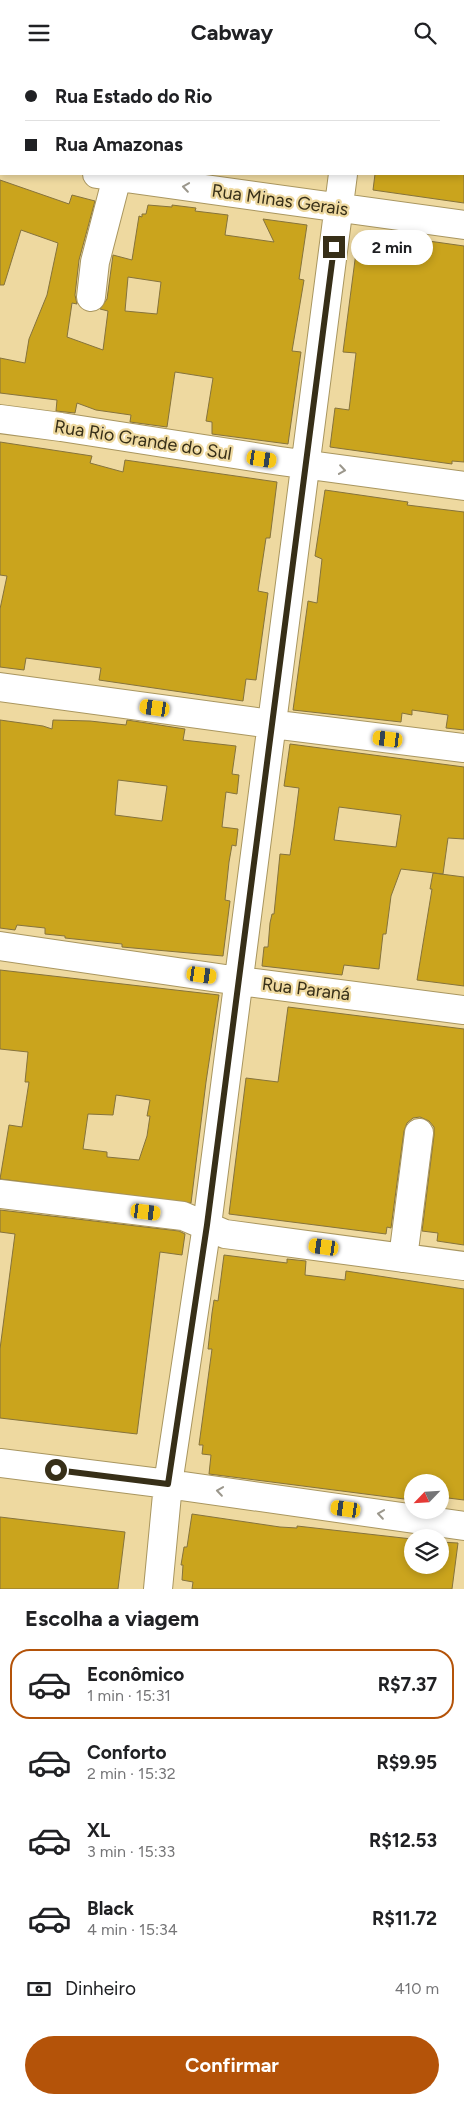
<!DOCTYPE html>
<html lang="pt">
<meta charset="utf-8">
<style>
:root{--surface:#fff;--page:#f2f2f2;--text:#202124;--muted:#757577;--line:#e0e0e0;--accent:#b45309}
body{margin:0;font-family:Figtree,sans-serif;background:var(--page);color:var(--text);height:100vh;display:flex;flex-direction:column;font-size:19px;white-space:nowrap}
*{box-sizing:border-box;margin:0}
p{font-size:16px;color:var(--muted)}
.icon{flex:none;width:28px;height:28px;fill:none;stroke:currentColor;stroke-width:2;stroke-linecap:round;stroke-linejoin:round}
.map{position:relative;height:1524px;overflow:hidden}
.details{display:flex;flex-direction:column;background:var(--surface);flex:1}
.details>*{flex:none}
.top-card{position:absolute;left:0px;top:0px;width:465px;height:110px;box-shadow:0 2px 8px #0003;display:grid;align-content:center;height:110px;padding:0 25px;background:var(--surface)}
.needle{width:32px;rotate:245deg}
.controls{position:absolute;left:404px;top:1409px;display:grid;gap:10px}
.controls a{display:grid;place-items:center;width:45px;height:45px;border-radius:50%;background:var(--surface);box-shadow:0 2px 8px #0003;font-size:25px}
.end{position:absolute;width:22px;height:22px;margin:-11px;border:6px solid #372f18;background:#fff;box-shadow:0 0 0 2px #fff}
.from{border-radius:50%}
.bubble{position:absolute;height:35px;border-radius:18px;background:var(--surface);box-shadow:0 2px 8px #0003;font-size:16px;font-weight:700;line-height:35px;text-align:center}
.car{position:absolute;width:15px;height:30px;margin:-15px -8px;border-radius:6px;box-shadow:0 0 4px 1px #0007;background:linear-gradient(#f5c518 24%,#345 0 40%,#f5c518 0 76%,#345 0 86%,#f5c518 0)}
.top-card b{display:flex;align-items:center;gap:18px;height:48px;font-size:19px}
.top-card b+b{border-top:1px solid var(--line)}
.top-card i{width:12px;height:12px;background:var(--text)}
ul{padding:0;list-style:none}
li{display:flex;align-items:center;gap:15px;height:70px;margin:0 10px 8px;padding:0 15px;border:2px solid transparent;border-radius:20px}
li div{flex:1}
li b{display:block;font-size:19px}
li em{font-style:normal;font-weight:700}
li.current{border-color:var(--accent)}
li>.icon{width:45px;height:45px;stroke-width:1.5}
h2{padding:0 25px;font-size:22px;line-height:60px}
.pay{display:flex;align-items:center;gap:12px;height:55px;padding:0 25px;font-size:19px}
.pay p{margin-inline-start:auto}
.action{display:flex;gap:10px;margin-top:auto;padding:10px 25px}
.action a{flex:1;height:58px;border-radius:30px;background:var(--accent);color:#fff;font-size:20px;font-weight:700;line-height:58px;text-align:center}
header{display:flex;justify-content:space-between;align-items:center;height:65px;padding:0 25px;background:var(--surface);font-size:22px;font-weight:700}
.map>svg:first-child{display:block}
.building{fill:#caa41d;stroke:#86733c;fill-rule:evenodd}
.lines{fill:none;stroke-linecap:round;stroke-linejoin:round}
.minor-casing{stroke:#a9965f;stroke-width:30}
.minor{stroke:#fff;stroke-width:28}
.oneway{stroke:#9b978c}
.route{stroke:#372f18;stroke-width:6}
.labels{text-anchor:middle;dominant-baseline:central;stroke-width:4.5;stroke-linejoin:round;paint-order:stroke}
.street-label{font-size:18px;fill:#372f18;stroke:#eed9a0}
</style>
<header><svg class="icon" aria-label="menu" viewBox="0 0 24 24"><path d="M4 6h16M4 12h16M4 18h16"/></svg>Cabway<svg class="icon" aria-label="search" viewBox="0 0 24 24"><circle cx="10" cy="10" r="6"/><path d="M15 15l6 6"/></svg></header>
<div class="map">
<svg width="464" height="1524" viewBox="0 0 464 1524">
<rect width="100%" height="100%" fill="#eed9a0"/>
<!-- building -->
<path class="building" d="M 375,109 L 464,109 L 464,138 L 373,125 Z
M 0,115 L 69,139 L 72,130 L 95,136 L 79,195 L 75,230 L 77,239 L 72,238 L 67,272 L 103,285 L 108,246 L 100,244 L 107,234 L 113,190 L 132,195 L 139,151 L 142,152 L 142,149 L 146,149 L 148,140 L 172,142 L 172,140 L 196,143 L 195,146 L 228,150 L 225,170 L 274,177 L 263,154 L 307,160 L 299,214 L 304,215 L 292,286 L 301,287 L 288,379 L 212,369 L 212,357 L 206,356 L 213,313 L 175,307 L 167,362 L 130,357 L 131,350 L 96,345 L 77,338 L 75,348 L 56,346 L 57,335 L 0,328 L 0,293 L 25,298 L 29,274 L 47,230 L 58,178 L 21,165 L 4,220 L 0,220 ZM 128,212 L 161,217 L 157,249 L 125,246 Z
M 365,167 L 464,181 L 464,397 L 452,396 L 452,399 L 330,382 L 335,343 L 349,345 L 356,288 L 343,287 L 358,172 Z
M 0,377 L 92,391 L 90,398 L 123,407 L 125,395 L 277,417 L 270,473 L 266,473 L 258,526 L 268,528 L 256,615 L 246,614 L 243,636 L 99,615 L 101,603 L 26,593 L 24,605 L 0,602 L 0,544 L 7,511 L 0,510 Z
M 325,425 L 408,437 L 407,440 L 464,447 L 464,665 L 446,663 L 448,650 L 412,645 L 412,650 L 402,648 L 401,657 L 293,645 L 308,536 L 317,538 L 322,494 L 315,491 Z
M 0,655 L 43,661 L 52,664 L 53,655 L 90,656 L 126,660 L 127,655 L 185,664 L 183,675 L 236,681 L 232,709 L 239,710 L 237,729 L 226,727 L 222,762 L 238,764 L 236,781 L 232,780 L 229,797 L 225,835 L 230,836 L 223,891 L 122,882 L 122,879 L 65,873 L 65,871 L 45,869 L 45,863 L 17,860 L 15,865 L 0,863 ZM 118,715 L 167,721 L 162,756 L 115,750 Z
M 290,679 L 464,702 L 464,774 L 448,773 L 443,809 L 401,804 L 391,831 L 386,869 L 383,869 L 379,904 L 344,900 L 342,910 L 262,901 L 264,882 L 268,882 L 270,858 L 272,849 L 274,849 L 280,789 L 290,790 L 294,762 L 299,723 L 284,721 ZM 339,742 L 401,750 L 396,782 L 334,775 Z
M 433,808 L 464,812 L 464,921 L 417,915 L 432,824 L 430,824 Z
M 0,905 L 219,930 L 206,1017 L 191,1138 L 0,1114 L 9,1060 L 22,1062 L 29,1017 L 25,1017 L 28,987 L 0,984 ZM 116,1030 L 150,1035 L 147,1051 L 150,1051 L 147,1071 L 139,1095 L 107,1092 L 107,1087 L 83,1084 L 88,1049 L 113,1050 Z
M 288,942 L 464,964 L 464,1180 L 437,1176 L 438,1168 L 422,1166 L 434,1070 L 434,1062 L 429,1056 L 420,1052 L 413,1053 L 407,1058 L 404,1066 L 391,1163 L 387,1162 L 386,1169 L 229,1149 L 246,1013 L 278,1017 Z
M 0,1145 L 179,1166 L 185,1169 L 182,1190 L 160,1187 L 137,1369 L 0,1353 L 0,1284 L 15,1169 L 0,1167 Z
M 224,1190 L 287,1198 L 287,1194 L 306,1196 L 305,1210 L 345,1215 L 346,1206 L 464,1224 L 464,1435 L 440,1432 L 440,1418 L 412,1418 L 412,1428 L 408,1427 L 412,1435 L 209,1409 L 211,1390 L 202,1389 L 203,1380 L 199,1380 L 212,1284 L 208,1284 L 212,1248 L 214,1235 L 218,1236 Z
M 192,1449 L 280,1462 L 297,1463 L 297,1461 L 412,1474 L 412,1500 L 440,1500 L 440,1477 L 458,1478 L 452,1524 L 192,1524 L 193,1517 L 182,1515 L 183,1500 L 181,1500 L 184,1482 L 187,1482 Z
M 0,1452 L 125,1467 L 118,1524 L 0,1524 Z"/>
<g class="lines">
<defs>
<path id="minor" d="M 357,1 L 357,0
M 0,75 L 1,75
M 97,109 L 464,160
M 91,232 L 95,197 L 117,112
M 0,354 L 61,362 L 280,396 L 464,421
M 0,622 L 271,659 L 464,683
M 0,881 L 239,916 L 464,945
M 0,1129 L 183,1151 L 225,1169 L 464,1201
M 403,1193 L 419,1068
M 0,1398 L 168,1419 L 464,1461
M 158,1524 L 168,1419 L 207,1160 L 343,109"/>
</defs>
<!-- minor casing -->
<use href="#minor" class="minor-casing"/>
<!-- minor -->
<use href="#minor" class="minor"/>
</g>
<!-- one-way arrows -->
<defs><path id="oneway-chevron" d="M-2-3.5L2.5 0L-2 3.5" fill="none" stroke-width="1.6" stroke-linecap="round" stroke-linejoin="round" transform="scale(1.25)"/></defs>
<g class="oneway">
<use href="#oneway-chevron" transform="translate(186 122) rotate(-172)"/>
<use href="#oneway-chevron" transform="translate(342 405) rotate(8)"/>
<use href="#oneway-chevron" transform="translate(220 1426) rotate(-172)"/>
<use href="#oneway-chevron" transform="translate(381 1449) rotate(-172)"/>
</g>
<g class="lines">
<!-- route -->
<path class="route" d="M 56,1405 L 168,1419 L 207,1160 L 334,182"/>
</g>
<g class="labels">
<!-- street labels -->
<g class="street-label">
<text transform="translate(280 135) rotate(8)">Rua Minas Gerais</text>
<text transform="translate(143 375) rotate(9)">Rua Rio Grande do Sul</text>
<text transform="translate(306 924) rotate(7)">Rua Paraná</text>
</g>
</g>
</svg>
<div class="controls">
<a><svg class="needle" viewBox="-14 -14 28 28"><path d="M0-13l5 13h-10z" fill="#e53935"/><path d="M0 13l5-13h-10z" fill="#757577"/></svg></a>
<a><svg class="icon" aria-label="layers" viewBox="0 0 24 24"><path d="M12 4l9 5-9 5-9-5zM3 14l9 5 9-5"/></svg></a>
</div>
<i class="end from" style="left:56px;top:1405px"></i>
<i class="end" style="left:334px;top:182px"></i>
<div class="bubble" style="left:351px;top:165px;width:82px">2 min</div>
<i class="car" style="left:262px;top:394px;rotate:99deg"></i>
<i class="car" style="left:155px;top:643px;rotate:278deg"></i>
<i class="car" style="left:388px;top:674px;rotate:277deg"></i>
<i class="car" style="left:202px;top:910px;rotate:98deg"></i>
<i class="car" style="left:146px;top:1147px;rotate:97deg"></i>
<i class="car" style="left:324px;top:1182px;rotate:278deg"></i>
<i class="car" style="left:346px;top:1444px;rotate:278deg"></i>
<div class="top-card">
<b><i class="from"></i>Rua Estado do Rio</b>
<b><i></i>Rua Amazonas</b>
</div>
</div>
<section class="details">
<h2>Escolha a viagem</h2>
<ul>
<li class="current"><svg class="icon" aria-label="car" viewBox="0 0 24 24"><path d="M5 17H2v-5l4-1 3-4h7l3 4 3 1v5h-3M9 17h6M6 11h13"/><circle cx="7" cy="17" r="2"/><circle cx="17" cy="17" r="2"/></svg><div><b>Econômico</b><p>1 min · 15:31</p></div><em>R$7.37</em></li>
<li><svg class="icon" aria-label="car" viewBox="0 0 24 24"><path d="M5 17H2v-5l4-1 3-4h7l3 4 3 1v5h-3M9 17h6M6 11h13"/><circle cx="7" cy="17" r="2"/><circle cx="17" cy="17" r="2"/></svg><div><b>Conforto</b><p>2 min · 15:32</p></div><em>R$9.95</em></li>
<li><svg class="icon" aria-label="car" viewBox="0 0 24 24"><path d="M5 17H2v-5l4-1 3-4h7l3 4 3 1v5h-3M9 17h6M6 11h13"/><circle cx="7" cy="17" r="2"/><circle cx="17" cy="17" r="2"/></svg><div><b>XL</b><p>3 min · 15:33</p></div><em>R$12.53</em></li>
<li><svg class="icon" aria-label="car" viewBox="0 0 24 24"><path d="M5 17H2v-5l4-1 3-4h7l3 4 3 1v5h-3M9 17h6M6 11h13"/><circle cx="7" cy="17" r="2"/><circle cx="17" cy="17" r="2"/></svg><div><b>Black</b><p>4 min · 15:34</p></div><em>R$11.72</em></li>
</ul>
<div class="pay"><svg class="icon" aria-label="cash" viewBox="0 0 24 24"><path d="M3 7h18v10H3z"/><circle cx="12" cy="12" r="2"/></svg>Dinheiro<p>410 m</p></div>
<div class="action"><a>Confirmar</a></div>
</section>
